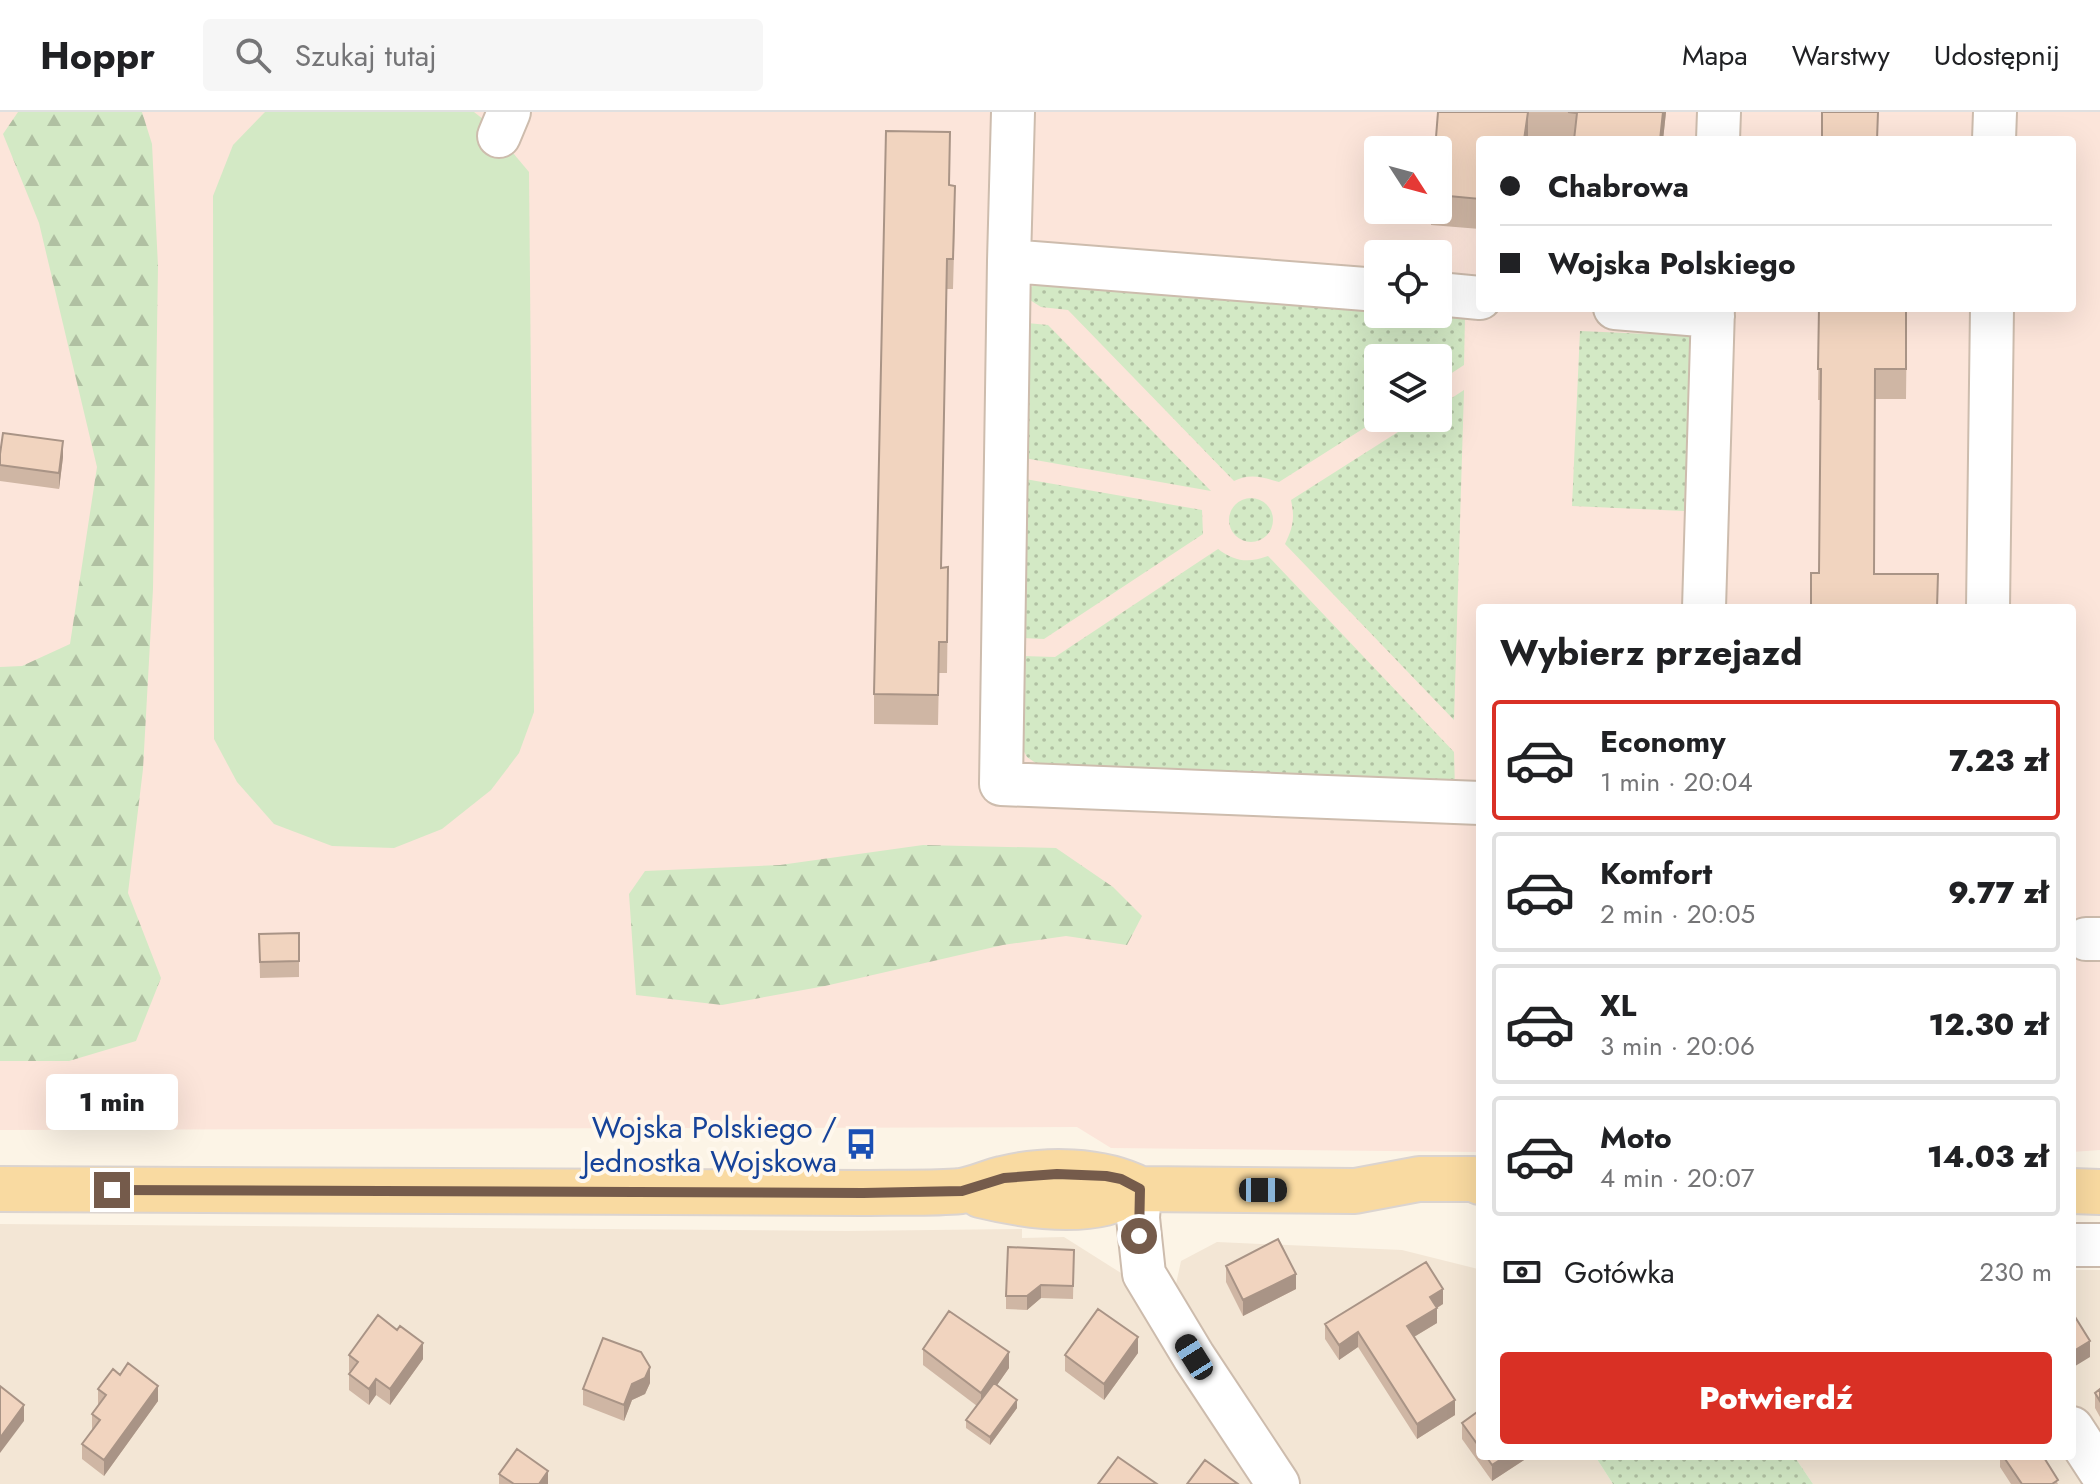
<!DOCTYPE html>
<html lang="pl">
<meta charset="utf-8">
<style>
:root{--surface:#fff;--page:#f6f6f6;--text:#202124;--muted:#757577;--line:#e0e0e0;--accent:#d93025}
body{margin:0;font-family:Jost,sans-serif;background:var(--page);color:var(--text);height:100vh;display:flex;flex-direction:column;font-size:30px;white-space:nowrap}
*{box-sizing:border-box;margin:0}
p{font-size:26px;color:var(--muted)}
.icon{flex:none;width:44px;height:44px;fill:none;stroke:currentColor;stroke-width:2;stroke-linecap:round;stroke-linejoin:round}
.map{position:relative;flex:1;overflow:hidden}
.details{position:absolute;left:1476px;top:492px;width:600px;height:856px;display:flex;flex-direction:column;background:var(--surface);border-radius:8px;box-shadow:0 8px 32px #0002}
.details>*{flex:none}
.guide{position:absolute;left:1476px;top:24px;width:600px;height:176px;border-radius:8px;box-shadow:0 8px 32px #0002;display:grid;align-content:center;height:176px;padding:0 24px;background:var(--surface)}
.needle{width:52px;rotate:126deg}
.tools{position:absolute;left:1364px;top:24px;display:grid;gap:16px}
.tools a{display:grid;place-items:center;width:88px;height:88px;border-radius:8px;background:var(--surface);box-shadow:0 8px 32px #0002;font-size:40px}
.end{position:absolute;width:36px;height:36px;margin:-18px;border:10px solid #755b4b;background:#fff;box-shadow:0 0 0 4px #fff}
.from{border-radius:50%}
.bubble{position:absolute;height:56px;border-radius:8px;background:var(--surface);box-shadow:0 8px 32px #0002;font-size:26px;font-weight:800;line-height:56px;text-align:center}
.car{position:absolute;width:24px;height:48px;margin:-24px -12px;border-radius:10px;box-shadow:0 0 6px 2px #0007;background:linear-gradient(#222 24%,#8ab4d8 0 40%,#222 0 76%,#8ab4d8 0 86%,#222 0)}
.guide b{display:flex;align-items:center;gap:28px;height:76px;font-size:30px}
.guide b+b{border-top:2px solid var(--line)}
.guide i{width:20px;height:20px;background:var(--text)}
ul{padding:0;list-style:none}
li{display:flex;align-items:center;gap:24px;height:120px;margin:0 16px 12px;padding:0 8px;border:4px solid var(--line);border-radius:8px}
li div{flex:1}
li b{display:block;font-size:30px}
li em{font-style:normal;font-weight:800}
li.active{border-color:var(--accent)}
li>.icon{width:72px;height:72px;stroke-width:1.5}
h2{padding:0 24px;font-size:36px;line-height:96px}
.pay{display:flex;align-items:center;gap:20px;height:88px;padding:0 24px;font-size:30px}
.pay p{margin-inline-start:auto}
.cta{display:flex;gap:16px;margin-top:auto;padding:16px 24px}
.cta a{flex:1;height:92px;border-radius:8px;background:var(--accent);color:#fff;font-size:32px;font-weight:800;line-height:92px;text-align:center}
header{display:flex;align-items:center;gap:48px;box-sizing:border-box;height:112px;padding:0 40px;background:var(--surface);border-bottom:2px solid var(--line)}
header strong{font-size:38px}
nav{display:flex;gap:44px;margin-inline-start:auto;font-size:28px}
.search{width:560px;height:72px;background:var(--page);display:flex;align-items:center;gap:20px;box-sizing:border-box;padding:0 28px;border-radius:8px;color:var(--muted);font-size:30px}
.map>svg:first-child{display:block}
.residential{fill:#f3e6d5}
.commercial{fill:#fce5da;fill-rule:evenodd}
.grass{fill:url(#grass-dots)}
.forest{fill:url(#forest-firs)}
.garden{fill:#d3e9c5}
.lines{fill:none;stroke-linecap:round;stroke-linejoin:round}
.minor-casing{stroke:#cdbcad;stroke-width:46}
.major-casing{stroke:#dbd4d0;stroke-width:48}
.minor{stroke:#fff;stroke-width:42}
.major{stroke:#f9daa1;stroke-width:44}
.wall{fill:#cfb6a4}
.shaded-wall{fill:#a99486}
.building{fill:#f1d4bf;stroke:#a99486;stroke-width:2}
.route{stroke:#755b4b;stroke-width:10}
.labels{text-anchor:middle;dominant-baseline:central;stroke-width:8;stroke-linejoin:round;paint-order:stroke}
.transit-label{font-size:30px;fill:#164399;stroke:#fff8ed;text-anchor:end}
</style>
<header>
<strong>Hoppr</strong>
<div class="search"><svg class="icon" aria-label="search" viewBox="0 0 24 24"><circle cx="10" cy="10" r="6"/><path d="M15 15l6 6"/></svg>Szukaj tutaj</div>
<nav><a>Mapa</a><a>Warstwy</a><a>Udostępnij</a></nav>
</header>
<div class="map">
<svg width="2100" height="1372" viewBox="0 0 2100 1372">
<defs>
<pattern id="grass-dots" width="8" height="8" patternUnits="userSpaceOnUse" patternTransform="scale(2)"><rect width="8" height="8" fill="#d3e9c5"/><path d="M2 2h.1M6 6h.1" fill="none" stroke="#b0c0a2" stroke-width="1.8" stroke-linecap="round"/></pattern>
<pattern id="forest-firs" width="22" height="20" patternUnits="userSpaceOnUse" patternTransform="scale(2)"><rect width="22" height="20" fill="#d3e9c5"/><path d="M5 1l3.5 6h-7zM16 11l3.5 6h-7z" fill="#b0c0a2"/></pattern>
</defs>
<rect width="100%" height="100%" fill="#fcf4e6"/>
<!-- residential -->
<path class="residential" d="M 0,1112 L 847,1119 L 1022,1117 L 1022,1126 L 1064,1125 L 1121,1161 L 1160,1220 L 1185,1187 L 1176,1172 L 1181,1149 L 1217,1130 L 1402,1138 L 1478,1157 L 1480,1161 L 1480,1344 L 1595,1344 L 1613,1372 L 0,1372 Z
M 2072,1158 L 2100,1158 L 2100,1372 L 1813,1372 L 1794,1344 L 2072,1344 Z"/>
<!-- commercial -->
<path class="commercial" d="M 0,0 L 2100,0 L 2100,1038 L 2072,1040 L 2072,496 L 1480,496 L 1480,1040 L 1111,1036 L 1077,1015 L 0,1018 ZM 1480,28 L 2072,28 L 2072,196 L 1480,196 ZM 1378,38 L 1438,38 L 1438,98 L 1378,98 ZM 1378,142 L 1438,142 L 1438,202 L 1378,202 ZM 1378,246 L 1438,246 L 1438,306 L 1378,306 Z"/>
<!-- grass -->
<path class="grass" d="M 1044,168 L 1378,197 L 1378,202 L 1465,204 L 1464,253 L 1438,270 L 1438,246 L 1378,246 L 1378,306 L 1380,306 L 1279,370 C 1262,365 1250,361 1234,369 L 1068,198 L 1041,195 L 1030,188 L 1029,176 Z
M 1027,211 L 1048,213 L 1211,379 L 1024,346 Z
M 1580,219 L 1692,224 L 1684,399 L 1572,394 Z
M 1464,278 L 1454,608 L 1285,432 C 1293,416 1295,406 1291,388 L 1420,306 L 1438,306 L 1438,295 Z
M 1025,367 L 1202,398 L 1203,422 L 1044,527 L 1022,526 Z
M1229 408a22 22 0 1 1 44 0a22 22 0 1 1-44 0Z
M 1218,437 C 1235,450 1249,451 1268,444 L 1454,640 L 1455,678 L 1040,654 L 1027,645 L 1021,634 L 1022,544 L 1055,545 Z
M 1595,1344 L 1794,1344 L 1813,1372 L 1613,1372 Z"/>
<!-- forest -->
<path class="forest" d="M 18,0 L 142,0 L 152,32 L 158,154 L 153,477 L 143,657 L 128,781 L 161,866 L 136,929 L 69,949 L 0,949 L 0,555 L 22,554 L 70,532 L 97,355 L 39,111 L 3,22 Z
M 923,733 L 1056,736 L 1113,775 L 1142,804 L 1127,833 L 1066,824 L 1003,833 L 825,874 L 722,893 L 636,883 L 629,782 L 645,759 L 780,753 Z"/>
<!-- garden -->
<path class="garden" d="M 265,0 L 474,0 L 488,11 L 529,60 L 534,600 L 519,641 L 491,678 L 442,717 L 394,736 L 332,734 L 274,712 L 237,670 L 214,627 L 213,84 L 233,33 Z"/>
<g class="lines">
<defs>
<path id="minor" d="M 1013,0 L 1009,149 L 1378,178
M 499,24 L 509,0
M 1718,28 L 1719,0
M 1994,28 L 1995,0
M 1009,149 L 1001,672 L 1480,691
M 1438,182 L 1480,186
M 1615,196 L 1713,204
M 1704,496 L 1713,196
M 1988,496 L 1992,196
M 2086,827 L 2100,827
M 1140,1077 L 1138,1106 L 1144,1162 L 1194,1245 L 1278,1372
M 2072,1133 L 2100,1133
M 2072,1316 L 2100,1359"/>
<path id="major" d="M 0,1077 L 863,1081 C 895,1080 929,1082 961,1079 C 975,1077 989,1070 1002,1067 C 1045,1056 1101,1057 1140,1077
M 2072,1079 L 2100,1080
M 980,1083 C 1017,1092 1068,1100 1105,1091 C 1117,1088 1129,1082 1140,1077 L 1355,1079 L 1419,1067 L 1474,1067 L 1480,1070"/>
</defs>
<!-- minor casing -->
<use href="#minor" class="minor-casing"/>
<!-- major casing -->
<use href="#major" class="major-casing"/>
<!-- minor -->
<use href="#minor" class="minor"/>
<!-- major -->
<use href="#major" class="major"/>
</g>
<!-- wall -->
<path class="wall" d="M 1438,0 L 1666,0 L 1663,28 L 1545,28 L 1528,26 L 1480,28 L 1480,117 L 1431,113 L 1431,98 L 1438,98 Z
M 950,73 L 955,104 L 953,177 L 947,177 L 941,456 L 948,486 L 947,561 L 939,561 L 938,613 L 874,612 L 874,582 Z
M 1819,196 L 1907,196 L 1906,287 L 1875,287 L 1819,461 L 1821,288 L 1818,288 Z
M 0,342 L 63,345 L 59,377 L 0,369 Z
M 299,821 L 299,865 L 260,866 L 259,822 Z
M 1074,1138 L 1073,1187 L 1041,1186 L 1027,1198 L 1006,1197 L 1006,1184 Z
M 1226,1154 L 1296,1177 L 1243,1204 L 1226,1170 Z
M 1443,1192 L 1437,1196 L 1437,1211 L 1414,1225 L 1455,1303 L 1417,1327 L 1358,1235 L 1339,1248 L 1325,1227 L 1325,1212 Z
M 923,1237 L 1009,1256 L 997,1273 L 1017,1296 L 990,1333 L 966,1316 L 966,1308 L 977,1294 L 923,1253 Z
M 1138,1241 L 1104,1288 L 1065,1259 L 1065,1243 Z
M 349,1243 L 423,1247 L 390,1293 L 376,1283 L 369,1293 L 349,1278 L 349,1262 L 350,1260 L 349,1259 Z
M 650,1271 L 645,1282 L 632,1288 L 624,1309 L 583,1293 L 583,1277 Z
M 98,1277 L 158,1289 L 104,1364 L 82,1347 L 82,1332 L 92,1318 L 92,1302 L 98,1293 Z
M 2100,1277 L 2100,1305 L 2095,1296 L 2095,1281 Z
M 1480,1298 L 1480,1344 L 1527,1344 L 1527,1346 L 1492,1369 L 1462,1327 L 1462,1311 Z
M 2000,1344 L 2043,1344 L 2058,1372 L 2011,1372 L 2000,1355 Z
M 499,1362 L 548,1372 L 499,1372 Z"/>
<!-- shaded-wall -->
<path class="shaded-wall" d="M 1528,0 L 1528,28 L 1524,28 Z
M 1663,0 L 1666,0 L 1663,28 L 1660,28 Z
M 63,329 L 63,345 L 59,377 L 59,361 Z
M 1296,1162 L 1296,1177 L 1243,1204 L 1243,1188 Z
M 1041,1173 L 1041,1186 L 1027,1198 L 1027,1184 Z
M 1443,1177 L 1443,1192 L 1430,1200 L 1430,1185 Z
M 1437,1196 L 1437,1211 L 1407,1229 L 1407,1214 Z
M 1358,1220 L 1358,1235 L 1339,1248 L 1339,1233 Z
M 1138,1225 L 1138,1241 L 1104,1288 L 1104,1272 Z
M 2090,1229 L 2090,1245 L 2072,1256 L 2072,1240 Z
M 423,1231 L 423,1247 L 390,1293 L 390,1277 Z
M 1009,1240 L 1009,1256 L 981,1296 L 981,1281 Z
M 650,1255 L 650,1271 L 645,1282 L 632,1288 L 624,1309 L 624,1293 L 632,1272 Z
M 376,1267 L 376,1283 L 369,1293 L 369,1277 Z
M 158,1274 L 158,1289 L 104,1364 L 104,1348 Z
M 1017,1288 L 1017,1296 L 990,1333 L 990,1325 Z
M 1455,1288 L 1455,1303 L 1417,1327 L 1417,1312 Z
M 24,1293 L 24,1309 L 0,1341 L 0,1326 Z
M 1506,1344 L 1527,1344 L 1527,1346 L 1492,1369 L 1492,1353 Z
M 548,1359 L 548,1372 L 539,1372 Z"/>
<!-- building -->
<path class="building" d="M 1438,0 L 1528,0 L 1524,28 L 1480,28 L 1480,87 L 1438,83 L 1438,38 L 1435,38 Z
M 1568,0 L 1663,0 L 1660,28 L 1574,28 L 1577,1 Z
M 1822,0 L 1878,0 L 1877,28 L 1822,28 Z
M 886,19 L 950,20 L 949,73 L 955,74 L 953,147 L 947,147 L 941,456 L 948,455 L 947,530 L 939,530 L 938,583 L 874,582 Z
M 1819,196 L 1906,196 L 1906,257 L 1875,257 L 1874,462 L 1938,462 L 1937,496 L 1811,496 L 1811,461 L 1819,461 L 1821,257 L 1818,257 Z
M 3,321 L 63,329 L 59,361 L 0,353 L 0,342 Z
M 299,821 L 299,849 L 260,850 L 259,822 Z
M 1278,1127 L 1296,1162 L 1243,1188 L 1226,1154 Z
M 1008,1135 L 1074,1138 L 1073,1174 L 1041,1173 L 1027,1184 L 1006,1184 Z
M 1426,1150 L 1443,1177 L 1430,1185 L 1437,1196 L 1407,1214 L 1455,1288 L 1417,1312 L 1358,1220 L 1339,1233 L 1325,1212 Z
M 1098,1197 L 1138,1225 L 1104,1272 L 1065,1243 Z
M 949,1199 L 1009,1240 L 981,1281 L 923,1237 Z
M 2072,1200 L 2090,1229 L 2072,1240 Z
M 378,1203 L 397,1218 L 400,1214 L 423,1231 L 390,1277 L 376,1267 L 369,1277 L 349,1262 L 358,1250 L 349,1243 Z
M 603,1226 L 641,1240 L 650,1255 L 645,1266 L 632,1272 L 624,1293 L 583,1277 Z
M 128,1251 L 158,1274 L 104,1348 L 82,1332 L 100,1308 L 92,1302 L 106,1283 L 98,1277 L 113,1257 L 120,1263 Z
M 994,1271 L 1017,1288 L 990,1325 L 966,1308 Z
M 0,1274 L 24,1293 L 0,1326 Z
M 2100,1277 L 2100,1289 L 2095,1281 Z
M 1480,1298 L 1480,1336 L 1462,1311 Z
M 517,1337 L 548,1359 L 539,1372 L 514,1372 L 499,1362 Z
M 1486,1344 L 1506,1344 L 1492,1353 Z
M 2003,1344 L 2043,1344 L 2058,1368 L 2052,1372 L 2022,1372 Z
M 1118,1345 L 1157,1372 L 1098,1372 Z
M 1205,1348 L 1238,1372 L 1187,1372 Z"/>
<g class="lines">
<!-- route -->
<path class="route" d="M 112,1078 L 863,1081 L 962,1079 L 1004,1066 L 1057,1062 L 1106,1064 L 1121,1067 L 1140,1077 L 1139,1124"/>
</g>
<!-- icons -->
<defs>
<symbol id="bus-bare" viewBox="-9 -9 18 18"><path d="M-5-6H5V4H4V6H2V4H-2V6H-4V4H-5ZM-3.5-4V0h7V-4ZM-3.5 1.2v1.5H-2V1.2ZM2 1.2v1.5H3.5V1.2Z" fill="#1a4fb4" stroke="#fff8ed" stroke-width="2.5" paint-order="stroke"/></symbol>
</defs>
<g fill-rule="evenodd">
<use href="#bus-bare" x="839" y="1010" width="44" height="44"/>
</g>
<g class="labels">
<!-- transit labels -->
<g class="transit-label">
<text x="837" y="1015">Wojska Polskiego /<tspan x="837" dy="34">Jednostka Wojskowa</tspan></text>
</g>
</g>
</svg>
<div class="tools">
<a><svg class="needle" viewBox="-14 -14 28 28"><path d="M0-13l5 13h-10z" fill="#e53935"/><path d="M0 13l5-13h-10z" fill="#757577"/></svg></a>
<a><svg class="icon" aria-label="locate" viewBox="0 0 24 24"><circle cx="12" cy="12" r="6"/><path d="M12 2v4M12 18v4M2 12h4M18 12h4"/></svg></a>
<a><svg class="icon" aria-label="layers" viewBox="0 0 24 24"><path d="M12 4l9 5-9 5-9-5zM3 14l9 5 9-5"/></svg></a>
</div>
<i class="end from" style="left:1139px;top:1124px"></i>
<i class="end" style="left:112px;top:1078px"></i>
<div class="bubble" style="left:46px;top:962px;width:132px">1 min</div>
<i class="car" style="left:1263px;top:1078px;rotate:90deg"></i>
<i class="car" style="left:1194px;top:1245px;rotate:328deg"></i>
<div class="guide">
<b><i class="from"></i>Chabrowa</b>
<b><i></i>Wojska Polskiego</b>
</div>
<section class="details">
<h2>Wybierz przejazd</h2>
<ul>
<li class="active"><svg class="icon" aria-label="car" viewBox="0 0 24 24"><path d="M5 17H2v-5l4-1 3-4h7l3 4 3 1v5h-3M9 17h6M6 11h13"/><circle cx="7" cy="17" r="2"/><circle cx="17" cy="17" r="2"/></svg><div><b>Economy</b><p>1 min · 20:04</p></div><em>7.23 zł</em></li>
<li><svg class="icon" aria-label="car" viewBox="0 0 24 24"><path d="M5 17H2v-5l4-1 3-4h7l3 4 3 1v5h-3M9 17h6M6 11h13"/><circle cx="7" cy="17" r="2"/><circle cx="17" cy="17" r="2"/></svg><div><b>Komfort</b><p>2 min · 20:05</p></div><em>9.77 zł</em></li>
<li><svg class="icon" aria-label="car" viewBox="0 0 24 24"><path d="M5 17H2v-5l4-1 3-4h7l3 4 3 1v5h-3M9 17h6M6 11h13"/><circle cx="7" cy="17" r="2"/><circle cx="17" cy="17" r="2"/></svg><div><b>XL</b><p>3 min · 20:06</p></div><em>12.30 zł</em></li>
<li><svg class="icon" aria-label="car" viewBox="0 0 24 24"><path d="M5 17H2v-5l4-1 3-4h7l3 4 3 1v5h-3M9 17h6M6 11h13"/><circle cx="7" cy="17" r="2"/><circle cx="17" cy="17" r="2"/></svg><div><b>Moto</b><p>4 min · 20:07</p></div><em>14.03 zł</em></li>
</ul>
<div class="pay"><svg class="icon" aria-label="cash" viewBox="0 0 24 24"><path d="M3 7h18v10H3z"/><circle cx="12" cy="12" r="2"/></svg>Gotówka<p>230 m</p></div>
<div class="cta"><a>Potwierdź</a></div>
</section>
</div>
